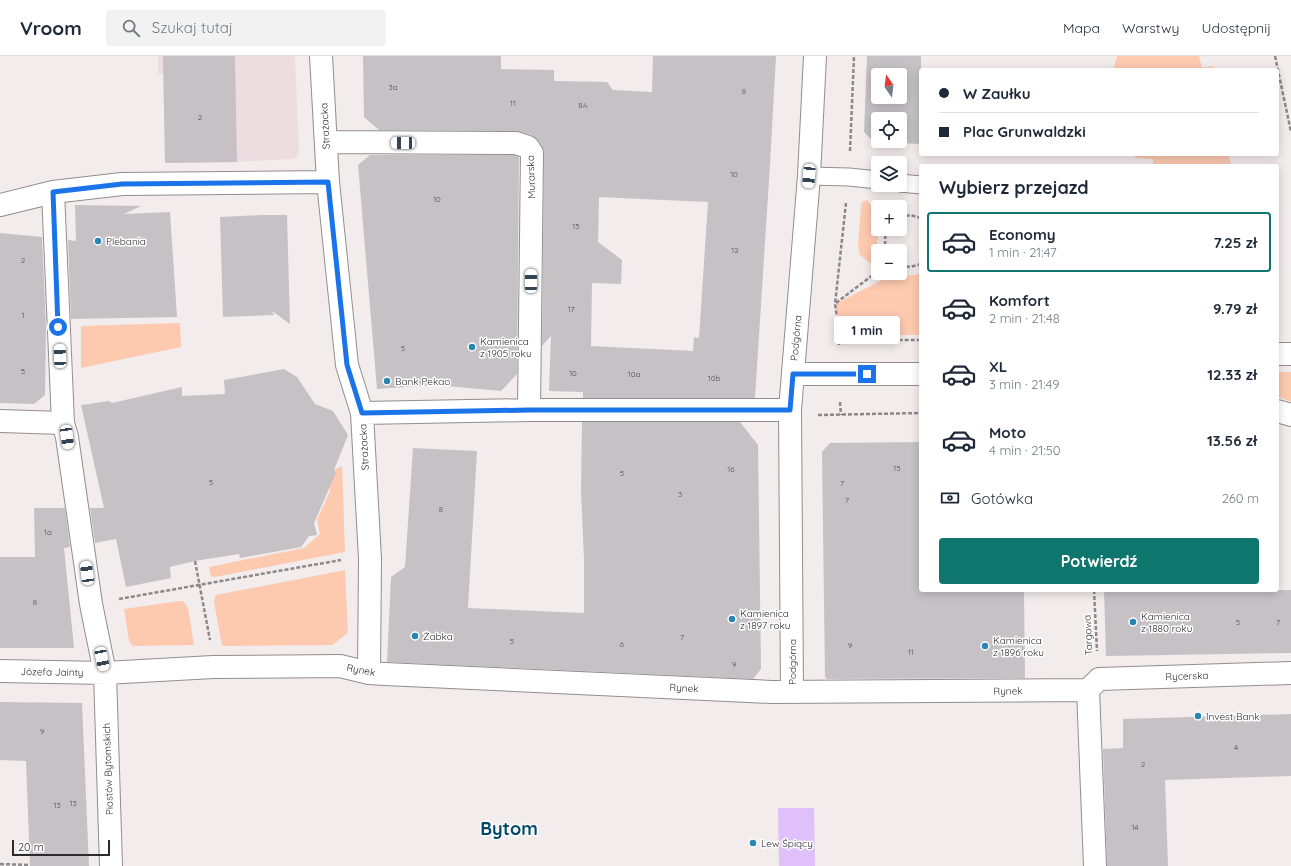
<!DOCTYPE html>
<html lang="pl">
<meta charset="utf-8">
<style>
:root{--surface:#fff;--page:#f2f2f3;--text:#1f2937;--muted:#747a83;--line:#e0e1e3;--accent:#0f766e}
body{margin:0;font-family:Quicksand,sans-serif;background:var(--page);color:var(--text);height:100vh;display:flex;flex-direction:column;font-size:15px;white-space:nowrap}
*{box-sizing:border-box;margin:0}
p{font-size:13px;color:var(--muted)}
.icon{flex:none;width:22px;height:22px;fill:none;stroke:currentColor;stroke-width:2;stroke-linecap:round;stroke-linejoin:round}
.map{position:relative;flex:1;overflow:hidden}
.sheet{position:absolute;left:919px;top:108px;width:360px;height:428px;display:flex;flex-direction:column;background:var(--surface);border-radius:4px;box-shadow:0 2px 10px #0003}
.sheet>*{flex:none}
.banner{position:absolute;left:919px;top:12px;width:360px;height:88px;border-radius:4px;box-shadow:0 2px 10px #0003;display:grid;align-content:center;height:88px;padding:0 20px;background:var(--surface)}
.needle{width:26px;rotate:346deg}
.controls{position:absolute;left:871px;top:12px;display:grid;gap:8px}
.controls a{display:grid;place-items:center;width:36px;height:36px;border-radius:4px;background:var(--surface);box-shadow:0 2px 10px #0003;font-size:20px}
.scale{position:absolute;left:12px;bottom:10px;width:98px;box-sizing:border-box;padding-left:4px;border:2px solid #2d2a2b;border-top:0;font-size:11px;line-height:14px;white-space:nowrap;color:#2d2a2b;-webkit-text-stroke:3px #fff;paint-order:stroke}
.end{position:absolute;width:18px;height:18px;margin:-9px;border:5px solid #1a73e8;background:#fff;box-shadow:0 0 0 2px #fff}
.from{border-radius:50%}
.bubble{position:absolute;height:28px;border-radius:4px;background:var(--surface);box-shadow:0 2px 10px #0003;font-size:13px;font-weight:800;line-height:28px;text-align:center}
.car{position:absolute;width:12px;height:24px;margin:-12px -6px;border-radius:5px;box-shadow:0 0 3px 1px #0007;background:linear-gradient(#fff 24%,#345 0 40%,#fff 0 76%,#345 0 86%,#fff 0)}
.banner b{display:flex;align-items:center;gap:14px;height:38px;font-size:15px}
.banner b+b{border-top:1px solid var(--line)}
.banner i{width:10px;height:10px;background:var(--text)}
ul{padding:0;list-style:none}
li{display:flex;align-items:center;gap:12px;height:60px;margin:0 8px 6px;padding:0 12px;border:2px solid transparent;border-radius:4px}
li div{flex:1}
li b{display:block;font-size:15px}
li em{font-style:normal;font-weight:800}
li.selected{border-color:var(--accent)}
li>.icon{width:36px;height:36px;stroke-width:1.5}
h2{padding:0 20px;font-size:18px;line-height:48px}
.pay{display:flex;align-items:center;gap:10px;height:44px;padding:0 20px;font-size:15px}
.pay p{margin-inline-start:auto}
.action{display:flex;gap:8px;margin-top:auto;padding:8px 20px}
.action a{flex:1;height:46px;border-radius:4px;background:var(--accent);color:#fff;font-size:16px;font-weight:800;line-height:46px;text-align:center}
header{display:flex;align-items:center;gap:24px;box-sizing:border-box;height:56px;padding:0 20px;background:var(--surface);border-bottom:1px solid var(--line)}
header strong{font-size:19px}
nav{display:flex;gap:22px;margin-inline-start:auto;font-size:14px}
.search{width:280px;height:36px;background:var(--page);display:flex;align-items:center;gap:10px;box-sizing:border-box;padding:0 14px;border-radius:4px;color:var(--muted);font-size:15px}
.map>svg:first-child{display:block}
.built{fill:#ecdde1}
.green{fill:#fdcab0}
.water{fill:#dfc0fa}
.building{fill:#c6c1c5;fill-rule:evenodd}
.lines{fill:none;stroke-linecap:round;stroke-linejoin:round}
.lane-casing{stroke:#938d8f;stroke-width:19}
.street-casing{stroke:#938d8f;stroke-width:24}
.path{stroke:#8c8889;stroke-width:2.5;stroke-dasharray:4 2;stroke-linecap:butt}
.lane{stroke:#fff;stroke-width:17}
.street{stroke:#fff;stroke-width:22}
.route{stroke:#1a73e8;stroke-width:5}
.poi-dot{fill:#2986b2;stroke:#fff;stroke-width:1.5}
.labels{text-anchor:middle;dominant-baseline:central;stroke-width:3;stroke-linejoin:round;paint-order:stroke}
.number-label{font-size:8px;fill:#535052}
.street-label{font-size:10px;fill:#2d2a2b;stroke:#fff}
.poi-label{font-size:10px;fill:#2d2a2b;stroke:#fff;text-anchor:start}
.town-label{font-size:18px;font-weight:bold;fill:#024a68;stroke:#fff}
</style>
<header>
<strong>Vroom</strong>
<div class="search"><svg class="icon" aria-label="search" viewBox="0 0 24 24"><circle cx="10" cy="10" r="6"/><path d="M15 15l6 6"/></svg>Szukaj tutaj</div>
<nav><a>Mapa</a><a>Warstwy</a><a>Udostępnij</a></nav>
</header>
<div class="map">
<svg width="1291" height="810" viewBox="0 0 1291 810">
<rect width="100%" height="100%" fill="#f2eced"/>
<!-- built -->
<path class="built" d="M 158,0 L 295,0 L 299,97 L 297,101 L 293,103 L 232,106 L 165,107 L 163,18 L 158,18 Z"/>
<!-- green -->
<path class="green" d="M 1117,0 L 1199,0 L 1202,12 L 1213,10 L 1214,14 L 1113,14 Z
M 1135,98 L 1229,98 L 1231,110 L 1153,110 L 1153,103 L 1135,102 Z
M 867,144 L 878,156 L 878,173 L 880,173 C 875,185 878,193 878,205 L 875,207 L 871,208 L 860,199 L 858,190 L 861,149 L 862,146 Z
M 885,217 C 900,217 905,223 921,217 L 921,279 L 890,279 L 886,273 L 885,268 L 846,282 L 839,276 L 835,248 L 884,223 L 884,218 Z
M 180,267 L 181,291 L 81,312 L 81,270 Z
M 1277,316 L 1291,316 L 1291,346 L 1277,340 Z
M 342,410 L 345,496 L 215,521 L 211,520 L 209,511 L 304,492 L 320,478 L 317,464 L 330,435 L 327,417 Z
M 345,514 L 348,577 L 332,589 L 222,590 L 214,546 L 215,541 L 216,539 Z
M 179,545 L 183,545 L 188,552 L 194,589 L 133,590 L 129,585 L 124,553 Z"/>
<!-- water -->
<path class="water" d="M 778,752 L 814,752 L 815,810 L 779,810 Z"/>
<!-- building -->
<path class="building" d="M 163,0 L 235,0 L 237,106 L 165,107 Z
M 363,0 L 501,0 L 501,13 L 554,14 L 554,25 L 607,26 L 613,34 L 652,36 L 653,0 L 776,0 L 770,108 L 755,342 L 583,342 L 583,336 L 549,335 L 551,280 L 542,290 L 544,97 L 542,90 L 538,84 L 532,79 L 516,75 L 379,74 L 364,61 ZM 599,141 L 708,146 L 699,282 L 694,281 L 693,295 L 591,290 L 592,227 L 621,228 L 622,204 L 598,186 Z
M 867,0 L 921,0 L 921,88 L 874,86 L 864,76 ZM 878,19 L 900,19 L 900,41 L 878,41 ZM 878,63 L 900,63 L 900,85 L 878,85 Z
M 370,99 L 514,99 L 519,101 L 517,318 L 501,335 L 436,329 L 377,333 L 358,109 Z
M 75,149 L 141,150 L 124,158 L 170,156 L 177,261 L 71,263 L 68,184 L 76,185 Z
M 262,159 L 287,159 L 290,268 L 272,255 L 274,259 L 223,261 L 220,161 Z
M 0,177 L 42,181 L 46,272 L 45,339 L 34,348 L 0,347 Z
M 284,313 L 297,321 L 315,348 L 333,355 L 348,379 L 334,414 L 336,417 L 314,467 L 317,479 L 309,480 L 301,491 L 240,502 L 239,498 L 195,505 L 170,511 L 171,522 L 126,531 L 116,483 L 95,487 L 90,452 L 104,452 L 81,349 L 109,345 L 112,347 L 182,331 L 182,340 L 225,338 L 224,324 Z
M 582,366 L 740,366 L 758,389 L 761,613 L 753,623 L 387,606 L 391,521 L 405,511 L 413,392 L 477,395 L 468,552 L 584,557 L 584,503 L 581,435 Z
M 921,386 L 921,534 L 1024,534 L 1025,622 L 827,623 L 825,621 L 822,396 L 830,387 Z
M 34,452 L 65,452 L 70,491 L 64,492 L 74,592 L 0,592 L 0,501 L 35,501 Z
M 1104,534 L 1291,534 L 1291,597 L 1106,600 Z
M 0,646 L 82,647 L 89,810 L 30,810 L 26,705 L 0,704 Z
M 1291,658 L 1291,720 L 1165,724 L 1168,810 L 1107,810 L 1103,693 L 1123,692 L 1123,663 Z"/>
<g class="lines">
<defs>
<path id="lane" d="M 809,120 L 849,121 L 878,124
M 900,127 L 921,129"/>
<path id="street" d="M 321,0 L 328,126 L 347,309 L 362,357 L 370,503 L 369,617
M 326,86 L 516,87 L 528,91 L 532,97 L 529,354
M 53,136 L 63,367 L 67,381 L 91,548 L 105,617 L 111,810
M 0,149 L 53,136 L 122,128 L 328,126
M 1277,298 L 1291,298
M 793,318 L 921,318
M 1277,355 L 1291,359
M 362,357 L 529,354 L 790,354
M 0,365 L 63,367
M 0,615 L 105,617 L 213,611 L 340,610 L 369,617 L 385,618 L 772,636 L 1088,634
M 1088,634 L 1099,623 L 1291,617
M 1088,634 L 1095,810
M 792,636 L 790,354 L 809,120 L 815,0"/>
</defs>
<!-- lane casing -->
<use href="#lane" class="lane-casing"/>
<!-- street casing -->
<use href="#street" class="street-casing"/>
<!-- path -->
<path class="path" d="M 1275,0 L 1291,76
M 850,95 L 854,0
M 1147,110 L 1147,108
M 846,147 L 835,248 L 839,276 L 846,282 L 857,284 L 921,284
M 900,162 L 910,159 L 921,162
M 886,195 C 885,187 884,180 888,173
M 900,209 L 910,211 L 921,208
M 836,247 L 878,215
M 839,276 L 839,289
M 840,346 L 841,359
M 818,359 L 921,357
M 195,505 L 210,584
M 1094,534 L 1097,595
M 119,543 L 341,504
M 0,808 L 30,809"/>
<!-- lane -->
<use href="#lane" class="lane"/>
<!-- street -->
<use href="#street" class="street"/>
</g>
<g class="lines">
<!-- route -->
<path class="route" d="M 58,271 L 53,136 L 122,128 L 328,126 L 347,309 L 362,357 L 529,354 L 790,354 L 793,318 L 867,318"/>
</g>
<!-- markers -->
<g class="poi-dot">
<circle cx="98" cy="185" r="4"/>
<circle cx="472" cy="291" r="4"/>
<circle cx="387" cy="325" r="4"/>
<circle cx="732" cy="563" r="4"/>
<circle cx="1133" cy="566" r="4"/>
<circle cx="415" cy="580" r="4"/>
<circle cx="985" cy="590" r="4"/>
<circle cx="1198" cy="660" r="4"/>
<circle cx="753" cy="787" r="4"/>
</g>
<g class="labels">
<!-- number labels -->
<g class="number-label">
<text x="393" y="31">3a</text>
<text x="744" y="35">8</text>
<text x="513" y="47">11</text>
<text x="583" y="49">8A</text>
<text x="200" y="61">2</text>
<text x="734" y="118">10</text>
<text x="437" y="143">10</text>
<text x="576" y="170">15</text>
<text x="735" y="194">12</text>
<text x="23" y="204">2</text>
<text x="571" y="253">17</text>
<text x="23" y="259">1</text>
<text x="403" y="292">5</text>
<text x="23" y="315">5</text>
<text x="573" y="317">10</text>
<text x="634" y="318">10a</text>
<text x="714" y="322">10b</text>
<text x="897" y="412">15</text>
<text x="731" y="413">16</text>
<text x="622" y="417">5</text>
<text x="211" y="426">5</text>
<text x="842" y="427">7</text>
<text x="680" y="438">3</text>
<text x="847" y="444">7</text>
<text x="441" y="453">8</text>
<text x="48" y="476">1a</text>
<text x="35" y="546">8</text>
<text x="1238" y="566">5</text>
<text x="1278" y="566">7</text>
<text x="682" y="581">7</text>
<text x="512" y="585">5</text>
<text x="622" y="588">6</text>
<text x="850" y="589">9</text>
<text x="911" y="596">11</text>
<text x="734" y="608">9</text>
<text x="42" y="675">9</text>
<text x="1236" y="691">4</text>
<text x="1143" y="708">2</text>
<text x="73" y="747">13</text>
<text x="57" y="749">13</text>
<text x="1135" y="771">14</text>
</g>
<!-- street labels -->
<g class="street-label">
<text transform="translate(325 70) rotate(-93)">Strażacka</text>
<text transform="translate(531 121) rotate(-92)">Murarska</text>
<text transform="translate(796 282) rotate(-85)">Podgórna</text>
<text transform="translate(364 391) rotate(-93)">Strażacka</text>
<text transform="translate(1088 579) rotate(-93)">Targowa</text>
<text transform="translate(792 606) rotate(-90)">Podgórna</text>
<text transform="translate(361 614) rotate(11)">Rynek</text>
<text transform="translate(52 616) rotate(1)">Józefa Jainty</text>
<text transform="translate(1187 620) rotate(-2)">Rycerska</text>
<text transform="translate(684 632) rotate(3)">Rynek</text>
<text transform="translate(1008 635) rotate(-1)">Rynek</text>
<text transform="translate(108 713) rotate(-92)">Piastów Bytomskich</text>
</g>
<!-- poi labels -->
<g class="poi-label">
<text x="106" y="185">Plebania</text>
<text x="480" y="285">Kamienica<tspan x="480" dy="12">z 1905 roku</tspan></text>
<text x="395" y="325">Bank Pekao</text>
<text x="740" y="557">Kamienica<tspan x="740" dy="12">z 1897 roku</tspan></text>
<text x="1141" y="560">Kamienica<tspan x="1141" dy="12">z 1880 roku</tspan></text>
<text x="423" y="580">Żabka</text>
<text x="993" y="584">Kamienica<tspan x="993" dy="12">z 1896 roku</tspan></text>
<text x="1206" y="660">Invest Bank</text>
<text x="761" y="787">Lew Śpiący</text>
</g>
<!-- town labels -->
<g class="town-label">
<text x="509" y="772">Bytom</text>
</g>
</g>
</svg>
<div class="controls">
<a><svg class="needle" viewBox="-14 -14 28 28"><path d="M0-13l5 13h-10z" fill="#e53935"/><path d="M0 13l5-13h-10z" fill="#747a83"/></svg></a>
<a><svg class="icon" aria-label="locate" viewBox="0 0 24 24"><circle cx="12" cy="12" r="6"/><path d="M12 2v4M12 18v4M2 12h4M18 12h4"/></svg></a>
<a><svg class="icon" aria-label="layers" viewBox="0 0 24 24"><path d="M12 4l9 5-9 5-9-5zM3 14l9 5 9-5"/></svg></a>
<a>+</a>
<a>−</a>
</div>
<div class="scale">20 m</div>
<i class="end from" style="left:58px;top:271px"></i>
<i class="end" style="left:867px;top:318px"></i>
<div class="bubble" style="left:834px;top:260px;width:66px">1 min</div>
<i class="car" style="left:403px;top:87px;rotate:270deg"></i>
<i class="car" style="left:809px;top:120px;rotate:185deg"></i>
<i class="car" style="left:531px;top:225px;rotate:0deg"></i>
<i class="car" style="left:60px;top:300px;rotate:358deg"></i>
<i class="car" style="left:67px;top:381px;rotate:172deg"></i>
<i class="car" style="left:87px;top:517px;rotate:352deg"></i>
<i class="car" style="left:102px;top:603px;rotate:169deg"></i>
<div class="banner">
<b><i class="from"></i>W Zaułku</b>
<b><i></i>Plac Grunwaldzki</b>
</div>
<section class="sheet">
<h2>Wybierz przejazd</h2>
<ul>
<li class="selected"><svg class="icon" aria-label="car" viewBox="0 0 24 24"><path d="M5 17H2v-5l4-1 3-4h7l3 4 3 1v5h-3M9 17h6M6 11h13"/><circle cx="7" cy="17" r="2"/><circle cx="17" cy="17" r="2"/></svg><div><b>Economy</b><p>1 min · 21:47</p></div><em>7.25 zł</em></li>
<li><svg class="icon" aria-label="car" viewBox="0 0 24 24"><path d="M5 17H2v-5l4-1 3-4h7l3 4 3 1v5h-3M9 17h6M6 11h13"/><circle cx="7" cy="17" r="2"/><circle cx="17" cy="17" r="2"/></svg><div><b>Komfort</b><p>2 min · 21:48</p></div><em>9.79 zł</em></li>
<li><svg class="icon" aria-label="car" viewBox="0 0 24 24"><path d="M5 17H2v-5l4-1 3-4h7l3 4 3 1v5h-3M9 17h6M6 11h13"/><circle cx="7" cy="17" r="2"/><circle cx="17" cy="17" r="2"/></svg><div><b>XL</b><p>3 min · 21:49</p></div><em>12.33 zł</em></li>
<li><svg class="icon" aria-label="car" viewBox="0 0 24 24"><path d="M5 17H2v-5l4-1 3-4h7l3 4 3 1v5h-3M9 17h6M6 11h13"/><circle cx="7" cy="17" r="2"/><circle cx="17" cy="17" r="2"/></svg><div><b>Moto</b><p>4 min · 21:50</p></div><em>13.56 zł</em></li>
</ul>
<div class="pay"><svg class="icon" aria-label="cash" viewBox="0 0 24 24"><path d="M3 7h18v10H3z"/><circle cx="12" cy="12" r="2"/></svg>Gotówka<p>260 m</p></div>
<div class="action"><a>Potwierdź</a></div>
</section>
</div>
